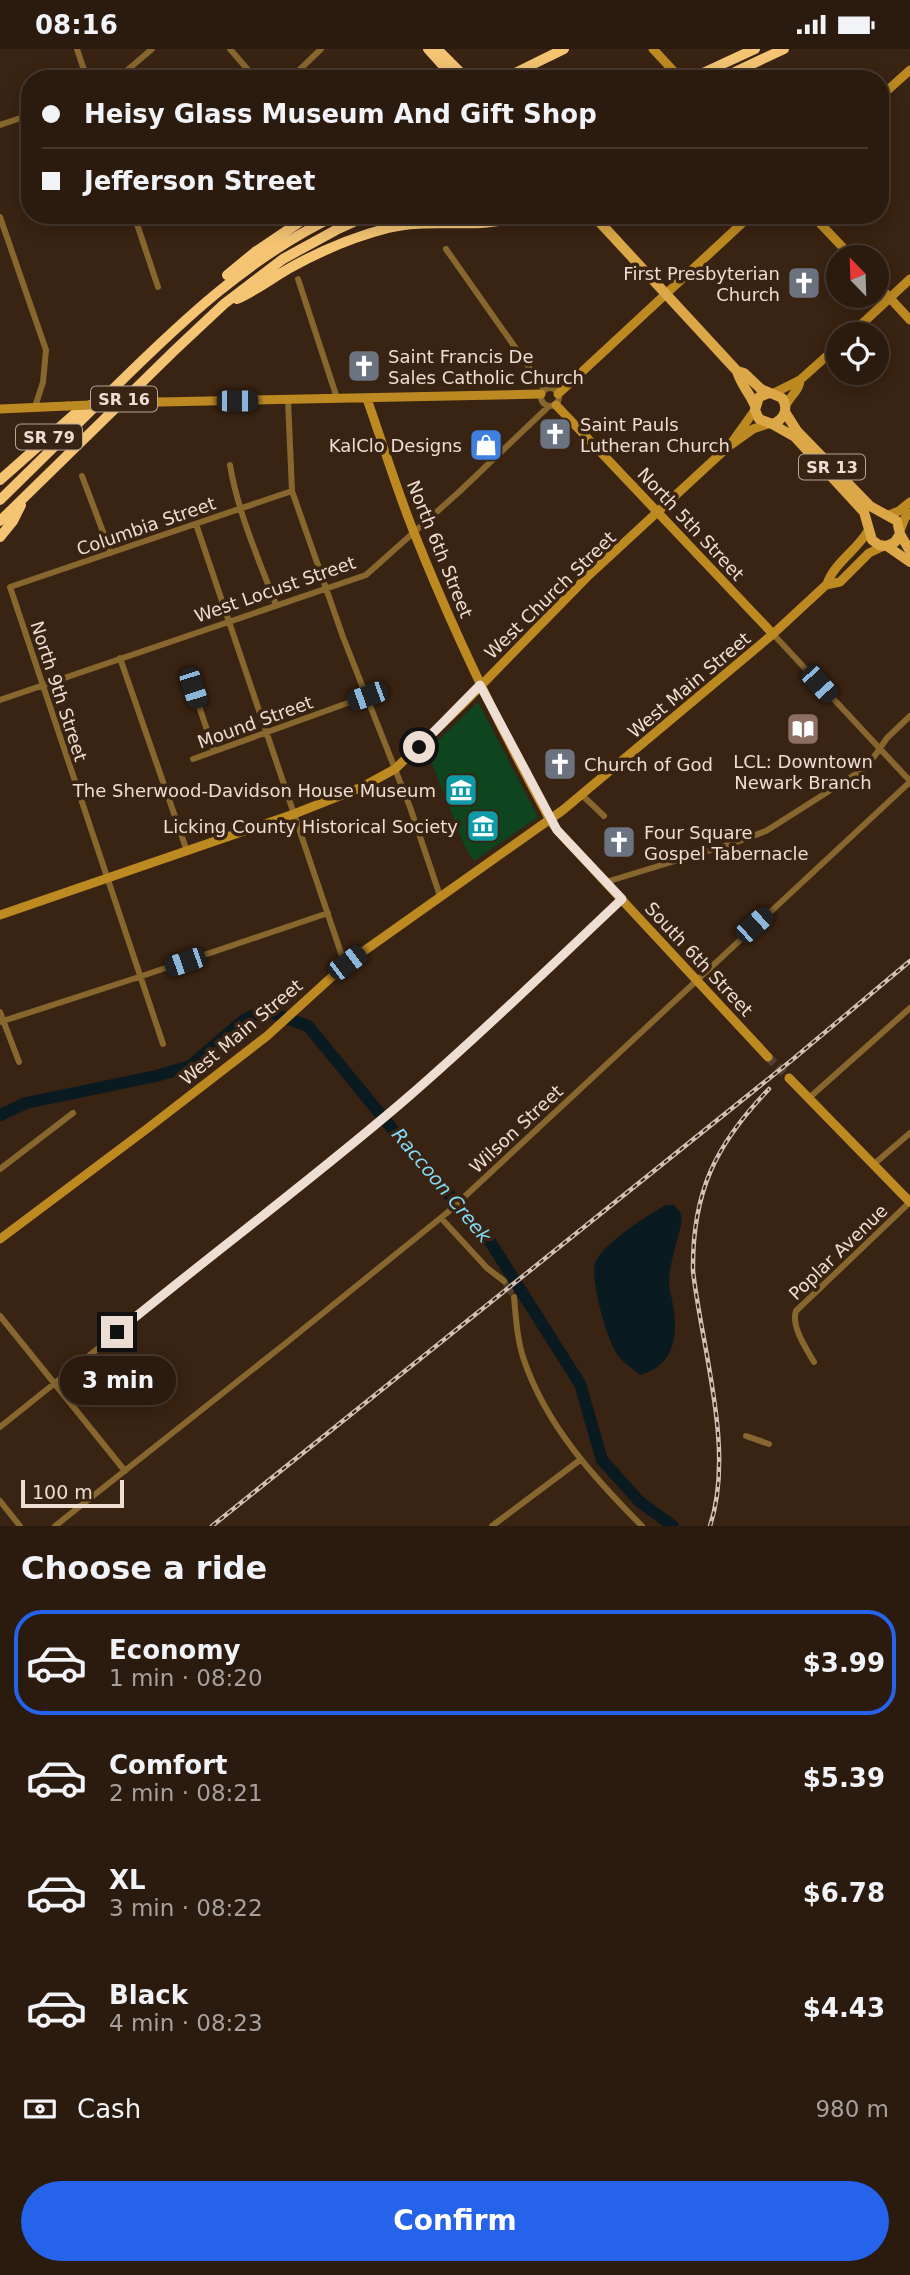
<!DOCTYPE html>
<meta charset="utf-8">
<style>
:root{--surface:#2b1a0e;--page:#332317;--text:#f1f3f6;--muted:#a6a19e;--line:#47382e;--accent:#2563eb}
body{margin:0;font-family:"DejaVu Sans",sans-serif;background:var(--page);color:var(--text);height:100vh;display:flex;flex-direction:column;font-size:26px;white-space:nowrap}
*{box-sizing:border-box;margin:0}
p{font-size:23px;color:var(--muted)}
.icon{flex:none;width:38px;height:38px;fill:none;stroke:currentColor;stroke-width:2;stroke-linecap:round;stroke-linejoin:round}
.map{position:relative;height:1477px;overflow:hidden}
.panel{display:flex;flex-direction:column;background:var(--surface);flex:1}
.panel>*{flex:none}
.top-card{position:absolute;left:21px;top:21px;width:868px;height:154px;border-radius:28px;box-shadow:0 4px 18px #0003,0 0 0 2px var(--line);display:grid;align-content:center;height:154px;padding:0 21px;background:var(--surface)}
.needle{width:46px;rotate:337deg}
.tools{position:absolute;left:826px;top:196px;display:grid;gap:14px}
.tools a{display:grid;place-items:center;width:63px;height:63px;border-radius:50%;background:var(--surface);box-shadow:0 4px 18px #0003,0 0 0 2px var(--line);font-size:35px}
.scale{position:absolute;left:21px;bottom:18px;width:103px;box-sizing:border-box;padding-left:7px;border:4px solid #edddd3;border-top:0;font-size:19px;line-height:24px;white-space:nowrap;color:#edddd3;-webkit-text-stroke:5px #392312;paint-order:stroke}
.end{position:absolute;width:32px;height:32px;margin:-16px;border:9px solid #edddd3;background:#111;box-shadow:0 0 0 4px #111}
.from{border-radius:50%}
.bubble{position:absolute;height:49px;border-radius:24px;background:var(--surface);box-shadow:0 4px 18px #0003,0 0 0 2px var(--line);font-size:23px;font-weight:700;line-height:49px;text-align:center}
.car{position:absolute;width:21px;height:42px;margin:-21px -10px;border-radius:9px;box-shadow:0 0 5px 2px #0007;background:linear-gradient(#222 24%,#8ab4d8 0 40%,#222 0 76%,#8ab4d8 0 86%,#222 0)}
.top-card b{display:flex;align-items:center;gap:24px;height:66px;font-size:26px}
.top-card b+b{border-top:2px solid var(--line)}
.top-card i{width:18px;height:18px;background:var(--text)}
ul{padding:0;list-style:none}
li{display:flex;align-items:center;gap:21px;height:105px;margin:0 14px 10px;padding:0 7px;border:4px solid transparent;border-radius:28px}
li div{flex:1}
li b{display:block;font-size:26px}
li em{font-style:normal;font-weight:700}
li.current{border-color:var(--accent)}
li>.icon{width:63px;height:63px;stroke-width:1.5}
h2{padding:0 21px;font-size:32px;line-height:84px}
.pay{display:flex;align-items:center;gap:18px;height:77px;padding:0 21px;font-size:26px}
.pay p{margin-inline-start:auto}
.cta{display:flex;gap:14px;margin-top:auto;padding:14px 21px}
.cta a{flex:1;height:80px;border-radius:42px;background:var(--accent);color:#fff;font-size:28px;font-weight:700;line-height:80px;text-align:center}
.status{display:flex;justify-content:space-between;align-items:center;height:49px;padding:0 35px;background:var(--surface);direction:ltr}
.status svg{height:19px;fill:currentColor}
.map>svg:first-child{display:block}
.green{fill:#0e441e}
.water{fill:#091a20}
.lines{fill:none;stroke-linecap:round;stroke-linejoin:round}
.river{stroke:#091a20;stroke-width:12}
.street-tunnel{stroke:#543f2f;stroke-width:6;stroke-dasharray:6 3;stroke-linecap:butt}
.secondary-tunnel{stroke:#543f2f;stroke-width:9;stroke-dasharray:9 4.5;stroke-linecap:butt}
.street{stroke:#87672e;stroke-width:6}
.secondary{stroke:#bd8921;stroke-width:9}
.primary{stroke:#dca747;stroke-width:10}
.highway{stroke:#f4c473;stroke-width:10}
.rail-casing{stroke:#d1c0b5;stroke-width:4.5}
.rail{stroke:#392312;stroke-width:2;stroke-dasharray:5;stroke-linecap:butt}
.secondary-bridge{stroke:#bd8921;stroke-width:9}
.route{stroke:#edddd3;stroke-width:9}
.labels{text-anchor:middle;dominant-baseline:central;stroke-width:7;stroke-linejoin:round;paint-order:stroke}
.shield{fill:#392312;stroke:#b7a599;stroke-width:2}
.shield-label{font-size:16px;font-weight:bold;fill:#edddd3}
.poi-label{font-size:18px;fill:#edddd3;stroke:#392312;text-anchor:end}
.street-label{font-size:18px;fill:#edddd3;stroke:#392312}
.water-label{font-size:19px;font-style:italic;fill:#82daf8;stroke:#392312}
</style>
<div class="status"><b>08:16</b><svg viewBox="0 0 49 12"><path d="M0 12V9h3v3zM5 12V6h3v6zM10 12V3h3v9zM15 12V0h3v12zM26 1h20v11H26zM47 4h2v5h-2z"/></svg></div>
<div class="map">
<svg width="910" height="1477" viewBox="0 0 910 1477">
<rect width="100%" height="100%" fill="#392312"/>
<!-- green -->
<path class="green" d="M 478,653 L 538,768 L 474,812 L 465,798 L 427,702 Z"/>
<!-- water -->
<path class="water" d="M 666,1156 L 674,1156 L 680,1163 L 682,1171 C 678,1192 669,1213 669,1235 C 669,1240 671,1245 672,1251 C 679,1283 676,1317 640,1326 C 634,1321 625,1315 619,1308 C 608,1295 590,1232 595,1214 C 601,1196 649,1165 666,1156 Z"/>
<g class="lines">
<!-- river -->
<path class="river" d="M 0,1066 L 26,1054 L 156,1027 L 190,1017 L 244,971 L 264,961 L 308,977 L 404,1094 L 491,1194 L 580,1335 L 602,1411 L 640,1453 L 673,1477"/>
<!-- street-tunnel -->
<path class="street-tunnel" d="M 504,1232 L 514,1248"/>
<!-- secondary-tunnel -->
<path class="secondary-tunnel" d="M 768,1008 L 789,1029"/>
<!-- street -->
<path class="street" d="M 77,0 L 87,30
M 230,0 L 256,30
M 117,30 L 152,0
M 290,30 L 321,0
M 0,76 L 30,66
M 134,166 L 158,238
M 0,168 L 46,301 L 43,333 L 35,358
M 446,200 L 545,341
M 298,230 L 337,349
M541 348a9 9 0 1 1 18 0a9 9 0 1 1-18 0Z
M 288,351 L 292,442 L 343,588 L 410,758 L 440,847
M 230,416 C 238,464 259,511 276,556
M 82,427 L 111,504
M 196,475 L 341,904 L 347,914
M 773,585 L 910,732
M 120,609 L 187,802
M 193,639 L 214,702
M 0,651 L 366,526 L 459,443 L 548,358
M 193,710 L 367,647
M 582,746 L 604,767
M 606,833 L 734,794 L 766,782 L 867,718 L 887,689 L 910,667
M 0,963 L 19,1013
M 0,973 L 139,928 L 328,864
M 163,995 L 10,538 L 292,442
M 809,1049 L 910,959
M 874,1115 L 910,1084
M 0,1120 L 73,1064
M 441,1169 L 487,1219 L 504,1232
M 514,1248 C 516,1269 517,1291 524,1311 C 546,1376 594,1429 642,1477
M 0,1267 L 125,1422
M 814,1313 C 806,1299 791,1278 796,1262 L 910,1153
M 0,1378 L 292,1144 L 408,1048 L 484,981 L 622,850
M 746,1387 L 769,1395
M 0,1452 L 20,1477
M 55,1477 L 286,1294 L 448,1163 L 910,733
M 492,1477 L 580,1411"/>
<!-- secondary -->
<path class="secondary" d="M 653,0 L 681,30
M 880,48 L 910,21
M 812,166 L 852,208
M 877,235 L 910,271
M 851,285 L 910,230
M 774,344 L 800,331 L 838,297
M 558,345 L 751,166
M 367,350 C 383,395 397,442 415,486 C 454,584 500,679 550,771 L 557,781 L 768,1008
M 160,353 L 541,345
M 556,356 L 773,585
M 785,358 C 789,348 800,341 800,331
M 0,360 L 67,357
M 732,395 L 753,380 L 768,375
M 889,466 L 899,462 L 910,453
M 900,482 L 905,469 L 910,464
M 827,535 C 834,514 857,501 868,482
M 0,866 L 294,765 L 362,738 L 395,720 L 463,655 L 587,528 L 730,396 L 755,361
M 789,1029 L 910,1153
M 0,1190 L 148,1079 L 267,987 L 347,914 L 563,761 L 773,585 L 826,536 L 840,533 L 869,504 L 884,497"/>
<!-- primary -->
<path class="primary" d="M 593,166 L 737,322 L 744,324 L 761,340 L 782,349 C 789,360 784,371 772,375 L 759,370 L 755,361 L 759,348 L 769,344
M 737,322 C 740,335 750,344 755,357
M 785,363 L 797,382 L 870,457 L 897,472 L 900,485 L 895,493 L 887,497
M 772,375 L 795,388 L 864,463 L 872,491 L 879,496 L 887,497 L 910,513
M 900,485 L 910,502"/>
<!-- highway -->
<path class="highway" d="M 428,0 L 455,30
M 437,0 L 467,30
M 503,30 L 564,0
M 690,30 L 755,0
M 720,30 L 784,0
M 227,226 L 255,203 L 310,166
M 237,250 C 255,242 271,230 288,220 C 320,202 353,188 388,179 C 433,168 479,182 523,166
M 0,431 L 78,362 L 93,355
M 0,451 C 38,414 76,376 114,339 C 182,272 250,207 337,166
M 0,472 L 175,301 L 224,255 L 283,210 L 336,181 L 369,166
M 0,488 L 13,472 L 21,456"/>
<defs>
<path id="rail" d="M 212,1477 L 792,1011 L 910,912
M 710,1477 C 735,1401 702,1301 693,1222 C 692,1144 715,1096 769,1040"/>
</defs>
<!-- rail casing -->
<use href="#rail" class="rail-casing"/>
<!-- rail -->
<use href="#rail" class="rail"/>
<!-- secondary-bridge -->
<path class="secondary-bridge" d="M 67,357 L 160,353"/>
</g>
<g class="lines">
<!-- route -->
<path class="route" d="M 117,1283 C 213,1204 313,1130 407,1049 C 481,985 551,917 622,850 L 557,781 L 480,636 L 419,698"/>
</g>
<!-- icons -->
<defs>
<symbol id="church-square" viewBox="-11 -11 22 22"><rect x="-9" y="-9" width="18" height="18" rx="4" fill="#6b7280" stroke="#392312"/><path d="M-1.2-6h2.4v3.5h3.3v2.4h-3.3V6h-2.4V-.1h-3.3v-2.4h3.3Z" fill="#fff"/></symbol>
<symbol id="shop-square" viewBox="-11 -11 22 22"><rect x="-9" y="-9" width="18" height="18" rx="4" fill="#3f7fe0" stroke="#392312"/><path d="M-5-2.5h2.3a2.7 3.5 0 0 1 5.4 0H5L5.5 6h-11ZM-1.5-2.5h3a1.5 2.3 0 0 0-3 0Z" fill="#fff"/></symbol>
<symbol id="library-square" viewBox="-11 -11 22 22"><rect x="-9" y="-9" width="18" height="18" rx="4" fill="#8d6e63" stroke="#392312"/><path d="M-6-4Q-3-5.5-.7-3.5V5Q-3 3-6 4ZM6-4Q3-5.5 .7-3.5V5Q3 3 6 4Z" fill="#fff"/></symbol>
<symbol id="museum-square" viewBox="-11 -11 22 22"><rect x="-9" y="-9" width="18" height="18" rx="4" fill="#0f9aa8" stroke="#392312"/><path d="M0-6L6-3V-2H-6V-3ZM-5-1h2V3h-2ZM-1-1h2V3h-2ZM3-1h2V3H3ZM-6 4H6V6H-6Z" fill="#fff"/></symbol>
</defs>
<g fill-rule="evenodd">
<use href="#church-square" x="785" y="215" width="38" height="38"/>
<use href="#church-square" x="345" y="298" width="38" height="38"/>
<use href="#church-square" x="536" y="366" width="38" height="38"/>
<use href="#shop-square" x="467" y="377" width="38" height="38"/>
<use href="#library-square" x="784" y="661" width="38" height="38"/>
<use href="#church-square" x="541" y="696" width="38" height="38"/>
<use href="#museum-square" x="442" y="722" width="38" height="38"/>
<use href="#museum-square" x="464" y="758" width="38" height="38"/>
<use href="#church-square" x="600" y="774" width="38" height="38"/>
</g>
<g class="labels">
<!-- shield labels -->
<g class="shield">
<rect x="91" y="337.5" width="66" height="25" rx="5"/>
<rect x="16" y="375.5" width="66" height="25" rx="5"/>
<rect x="799" y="405.5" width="66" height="25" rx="5"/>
</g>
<g class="shield-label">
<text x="124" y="350">SR 16</text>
<text x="49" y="388">SR 79</text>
<text x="832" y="418">SR 13</text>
</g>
<!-- poi labels -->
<g class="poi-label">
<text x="780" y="224">First Presbyterian<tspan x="780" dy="21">Church</tspan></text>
<text x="388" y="307" text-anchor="start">Saint Francis De<tspan x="388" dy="21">Sales Catholic Church</tspan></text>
<text x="580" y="375" text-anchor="start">Saint Pauls<tspan x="580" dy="21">Lutheran Church</tspan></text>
<text x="462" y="396">KalClo Designs</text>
<text x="803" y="712" text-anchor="middle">LCL: Downtown<tspan x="803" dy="21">Newark Branch</tspan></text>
<text x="584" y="715" text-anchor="start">Church of God</text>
<text x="436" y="741">The Sherwood-Davidson House Museum</text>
<text x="458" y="777">Licking County Historical Society</text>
<text x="644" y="783" text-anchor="start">Four Square<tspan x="644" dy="21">Gospel Tabernacle</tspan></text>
</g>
<!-- street labels -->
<g class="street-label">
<text transform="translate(691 475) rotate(47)">North 5th Street</text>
<text transform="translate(146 477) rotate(-19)">Columbia Street</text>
<text transform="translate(440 500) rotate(68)">North 6th Street</text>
<text transform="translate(275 540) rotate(-19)">West Locust Street</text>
<text transform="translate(550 546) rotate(-44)">West Church Street</text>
<text transform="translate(689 636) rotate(-40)">West Main Street</text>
<text transform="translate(59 642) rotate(72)">North 9th Street</text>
<text transform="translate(255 673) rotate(-20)">Mound Street</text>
<text transform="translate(699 910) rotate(47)">South 6th Street</text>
<text transform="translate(241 983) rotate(-40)">West Main Street</text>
<text transform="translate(516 1080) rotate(-43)">Wilson Street</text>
<text transform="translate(838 1203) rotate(-44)">Poplar Avenue</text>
</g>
<!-- water labels -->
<g class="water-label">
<text transform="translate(442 1136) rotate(50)">Raccoon Creek</text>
</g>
</g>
</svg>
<div class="tools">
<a><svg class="needle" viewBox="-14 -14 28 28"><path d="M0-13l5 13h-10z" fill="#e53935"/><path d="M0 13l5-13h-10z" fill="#a6a19e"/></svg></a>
<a><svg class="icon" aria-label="locate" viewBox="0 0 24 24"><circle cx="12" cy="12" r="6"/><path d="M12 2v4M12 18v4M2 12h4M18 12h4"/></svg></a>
</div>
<div class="scale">100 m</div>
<i class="end from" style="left:419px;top:698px"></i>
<i class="end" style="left:117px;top:1283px"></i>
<div class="bubble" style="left:60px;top:1307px;width:116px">3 min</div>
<i class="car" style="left:237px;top:352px;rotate:90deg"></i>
<i class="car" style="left:819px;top:635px;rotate:138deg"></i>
<i class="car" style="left:193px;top:639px;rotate:162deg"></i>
<i class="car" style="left:367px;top:647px;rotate:250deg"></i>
<i class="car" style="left:754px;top:876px;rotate:48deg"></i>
<i class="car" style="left:185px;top:913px;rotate:251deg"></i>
<i class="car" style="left:347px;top:914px;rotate:53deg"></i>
<div class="top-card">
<b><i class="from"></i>Heisy Glass Museum And Gift Shop</b>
<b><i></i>Jefferson Street</b>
</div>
</div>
<section class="panel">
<h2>Choose a ride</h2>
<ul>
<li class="current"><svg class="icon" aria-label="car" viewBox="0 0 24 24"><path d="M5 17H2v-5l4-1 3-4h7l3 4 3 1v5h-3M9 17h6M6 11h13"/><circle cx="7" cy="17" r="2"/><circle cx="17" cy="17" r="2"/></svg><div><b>Economy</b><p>1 min · 08:20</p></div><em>$3.99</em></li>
<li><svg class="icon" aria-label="car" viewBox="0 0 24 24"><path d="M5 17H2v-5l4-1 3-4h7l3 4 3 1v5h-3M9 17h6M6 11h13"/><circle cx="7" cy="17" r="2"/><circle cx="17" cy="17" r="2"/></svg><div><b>Comfort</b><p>2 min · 08:21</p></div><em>$5.39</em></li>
<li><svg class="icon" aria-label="car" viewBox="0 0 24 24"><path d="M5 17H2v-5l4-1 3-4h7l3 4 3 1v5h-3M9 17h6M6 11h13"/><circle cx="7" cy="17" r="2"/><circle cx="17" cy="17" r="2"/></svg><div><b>XL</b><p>3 min · 08:22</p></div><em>$6.78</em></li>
<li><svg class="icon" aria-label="car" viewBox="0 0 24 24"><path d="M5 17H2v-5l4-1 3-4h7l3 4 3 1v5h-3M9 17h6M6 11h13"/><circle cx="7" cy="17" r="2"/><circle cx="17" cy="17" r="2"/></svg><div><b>Black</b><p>4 min · 08:23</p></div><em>$4.43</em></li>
</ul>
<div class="pay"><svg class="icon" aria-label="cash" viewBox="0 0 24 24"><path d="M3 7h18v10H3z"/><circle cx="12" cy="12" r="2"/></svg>Cash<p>980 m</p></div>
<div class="cta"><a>Confirm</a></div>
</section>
